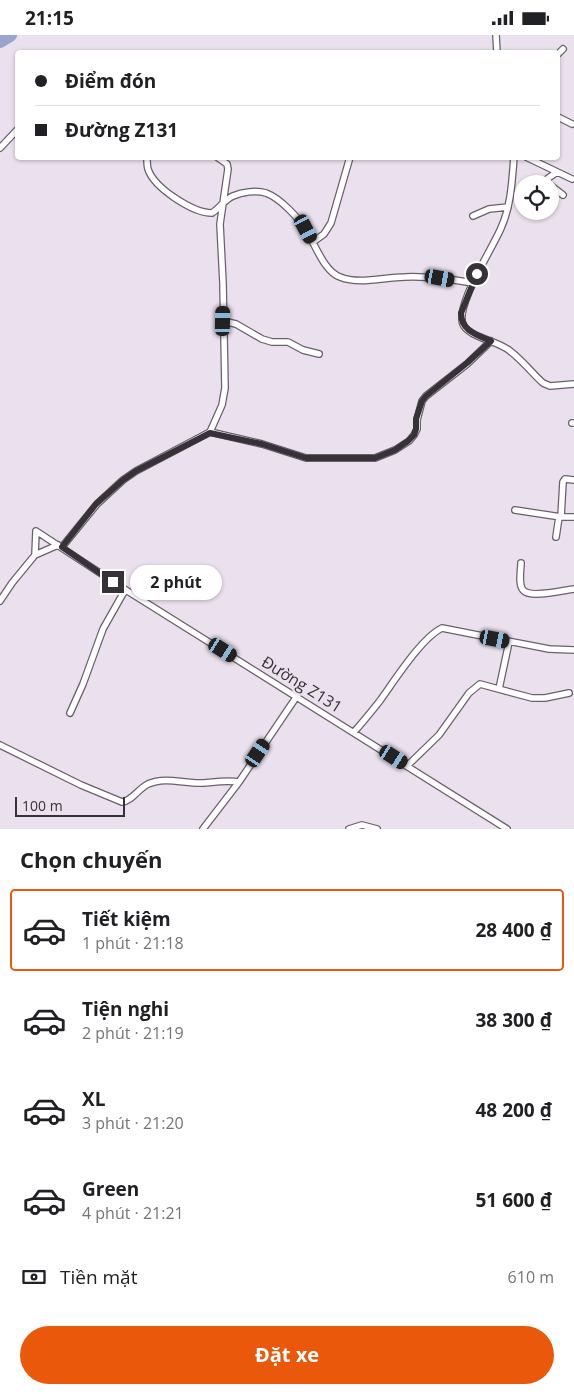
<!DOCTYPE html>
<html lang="vi">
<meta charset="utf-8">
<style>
:root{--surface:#fff;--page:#f6f6f6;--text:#202124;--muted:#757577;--line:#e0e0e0;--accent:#ea580c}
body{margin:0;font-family:"Open Sans",sans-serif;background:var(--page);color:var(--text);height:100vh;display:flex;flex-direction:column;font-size:19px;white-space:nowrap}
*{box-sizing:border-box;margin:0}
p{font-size:16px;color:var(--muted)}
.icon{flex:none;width:28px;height:28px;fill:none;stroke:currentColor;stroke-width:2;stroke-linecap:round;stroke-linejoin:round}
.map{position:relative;height:794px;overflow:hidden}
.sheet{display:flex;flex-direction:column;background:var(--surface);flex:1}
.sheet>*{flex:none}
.banner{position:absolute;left:15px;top:15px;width:545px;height:110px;border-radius:5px;box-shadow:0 1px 4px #0004;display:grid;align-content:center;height:110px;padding:0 20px;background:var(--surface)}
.buttons{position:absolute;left:514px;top:140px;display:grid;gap:10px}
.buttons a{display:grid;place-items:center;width:45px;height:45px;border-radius:50%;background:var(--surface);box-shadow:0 1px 4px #0004;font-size:25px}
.scale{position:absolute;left:15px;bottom:12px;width:110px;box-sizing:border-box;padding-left:5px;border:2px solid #363237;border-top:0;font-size:14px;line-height:18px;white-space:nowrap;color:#363237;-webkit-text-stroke:4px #ebe0ed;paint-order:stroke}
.end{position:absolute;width:22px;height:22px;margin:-11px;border:6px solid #363237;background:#fff;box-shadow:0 0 0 2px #fff}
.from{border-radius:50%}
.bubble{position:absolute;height:35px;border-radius:18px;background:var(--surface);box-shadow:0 1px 4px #0004;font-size:16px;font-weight:700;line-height:35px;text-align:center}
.car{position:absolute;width:15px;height:30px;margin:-15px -8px;border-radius:6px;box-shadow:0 0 4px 1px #0007;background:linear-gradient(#222 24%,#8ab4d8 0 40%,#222 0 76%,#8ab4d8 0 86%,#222 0)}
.banner b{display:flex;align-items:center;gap:18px;height:48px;font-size:19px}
.banner b+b{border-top:1px solid var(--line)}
.banner i{width:12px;height:12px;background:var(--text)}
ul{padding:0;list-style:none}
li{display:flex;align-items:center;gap:15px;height:82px;margin:0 10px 8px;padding:0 10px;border:2px solid transparent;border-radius:5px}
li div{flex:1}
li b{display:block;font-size:19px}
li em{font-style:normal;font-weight:700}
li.on{border-color:var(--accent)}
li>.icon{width:45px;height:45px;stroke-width:1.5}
h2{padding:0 20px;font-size:22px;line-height:60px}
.pay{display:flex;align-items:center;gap:12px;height:55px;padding:0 20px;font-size:19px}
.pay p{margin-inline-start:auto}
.button{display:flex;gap:10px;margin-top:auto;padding:10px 20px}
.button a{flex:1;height:58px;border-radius:30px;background:var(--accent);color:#fff;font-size:20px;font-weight:700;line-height:58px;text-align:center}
.status{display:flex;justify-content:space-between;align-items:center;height:35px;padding:0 25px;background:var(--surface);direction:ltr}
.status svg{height:14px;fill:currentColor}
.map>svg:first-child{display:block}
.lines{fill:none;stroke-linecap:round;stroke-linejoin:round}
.river{stroke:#99a5cf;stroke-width:14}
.minor-casing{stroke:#69606b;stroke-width:8}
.minor{stroke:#fff;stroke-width:5.5}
.route{stroke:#363237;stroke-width:6}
.labels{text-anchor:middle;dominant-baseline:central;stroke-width:5;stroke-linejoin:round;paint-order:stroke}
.street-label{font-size:16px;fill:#363237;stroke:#ebe0ed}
</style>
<div class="status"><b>21:15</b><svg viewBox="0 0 49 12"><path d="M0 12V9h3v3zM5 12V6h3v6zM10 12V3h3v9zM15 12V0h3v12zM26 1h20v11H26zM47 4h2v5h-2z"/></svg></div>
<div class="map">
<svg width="574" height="794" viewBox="0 0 574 794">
<rect width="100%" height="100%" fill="#ebe0ed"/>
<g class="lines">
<!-- river -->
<path class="river" d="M 0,6 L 10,0"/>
<defs>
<path id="minor" d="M 496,0 L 497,18
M 558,19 L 563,14
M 558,82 L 572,89
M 0,113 L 18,94
M 147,122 C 147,126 147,131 148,134 C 154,153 193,178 212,178 C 220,173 224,165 233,161 C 242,157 256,155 266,158 C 280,163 300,184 307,197 C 316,211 324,236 340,242 C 360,250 384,242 405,242 C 428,241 450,244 473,248
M 514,122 C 512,147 511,171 501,193 C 494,211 452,275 464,291 C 472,303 498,306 510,316 C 522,325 532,338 543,348 L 550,351 L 574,349
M 526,122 L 572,144
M 549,149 L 547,144 L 557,137
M 550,150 L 563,160
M 473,181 L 489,174 L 508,172
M 313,207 L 324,199 L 331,188 L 350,122
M 223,286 L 236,289 L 262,304 L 272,307 L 288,307 L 303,315 L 319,319
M 572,388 L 574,388
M 210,397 L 262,409 L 306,423 L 375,423 L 395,415 L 409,406 L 414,400 L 417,394 L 417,385 L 422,366 L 426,361 L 467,329 L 491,306
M 515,475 L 561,482 L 574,482
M 561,482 L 563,447 L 565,444 L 574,445
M 556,502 L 559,482
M 62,512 L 97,469 L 123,445 L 136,436 L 210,397 L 222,370 L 225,353 L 223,248 L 220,189 L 228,134 L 227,129 L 217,122
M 35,520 L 36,496 L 129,557 L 507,794
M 521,528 C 521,535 518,549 523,555 C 530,564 564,555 574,554
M 0,566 L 12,548 L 35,520 L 58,510
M 499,654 L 509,607
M 70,678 L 83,649 L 103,594 L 125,555
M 354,697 C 363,687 371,677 379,667 C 393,648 421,603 442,593 L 549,614 L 574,615
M 0,710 L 81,750 L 122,767 C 132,766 138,754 148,749 C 166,741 184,749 203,748 C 216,747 226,745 239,747
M 407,731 L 439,700 L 469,658 L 480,649 L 532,663 L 545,663 L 569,658
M 203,794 L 239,747 L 297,661
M 349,794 L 362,790 L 377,794"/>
</defs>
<!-- minor casing -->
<use href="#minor" class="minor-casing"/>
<!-- minor -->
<use href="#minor" class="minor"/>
</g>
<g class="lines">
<!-- route -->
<path class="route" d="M 113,547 L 62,512 L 96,469 L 123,445 L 136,436 L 210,398 L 262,409 L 306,423 L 375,423 L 395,415 L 408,406 L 414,400 L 416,394 L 416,384 L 422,366 L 426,361 L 467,328 L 491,306 C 477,300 461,296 461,278 L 477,239"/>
</g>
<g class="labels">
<!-- street labels -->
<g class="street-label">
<text transform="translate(302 649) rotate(32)">Đường Z131</text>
</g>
</g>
</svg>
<div class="buttons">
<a><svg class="icon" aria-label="locate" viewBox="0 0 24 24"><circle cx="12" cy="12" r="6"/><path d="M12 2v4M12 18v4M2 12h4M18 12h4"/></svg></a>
</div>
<div class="scale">100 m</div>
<i class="end from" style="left:477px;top:239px"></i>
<i class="end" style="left:113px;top:547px"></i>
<div class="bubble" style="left:130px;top:530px;width:92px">2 phút</div>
<i class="car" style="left:306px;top:194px;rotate:152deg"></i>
<i class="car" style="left:440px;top:243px;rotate:100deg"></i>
<i class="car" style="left:223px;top:286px;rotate:1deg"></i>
<i class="car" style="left:495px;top:604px;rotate:101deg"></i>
<i class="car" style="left:223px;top:615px;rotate:122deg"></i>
<i class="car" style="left:258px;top:718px;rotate:34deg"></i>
<i class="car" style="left:394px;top:722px;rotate:122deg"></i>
<div class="banner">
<b><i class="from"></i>Điểm đón</b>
<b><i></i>Đường Z131</b>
</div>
</div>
<section class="sheet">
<h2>Chọn chuyến</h2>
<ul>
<li class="on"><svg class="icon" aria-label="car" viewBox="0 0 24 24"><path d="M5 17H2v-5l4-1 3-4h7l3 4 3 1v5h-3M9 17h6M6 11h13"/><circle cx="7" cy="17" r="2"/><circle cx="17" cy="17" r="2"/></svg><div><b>Tiết kiệm</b><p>1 phút · 21:18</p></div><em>28 400 ₫</em></li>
<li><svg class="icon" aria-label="car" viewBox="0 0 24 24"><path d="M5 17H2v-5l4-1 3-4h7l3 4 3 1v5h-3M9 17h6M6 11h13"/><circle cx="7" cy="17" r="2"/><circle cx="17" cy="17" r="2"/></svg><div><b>Tiện nghi</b><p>2 phút · 21:19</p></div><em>38 300 ₫</em></li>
<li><svg class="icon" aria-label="car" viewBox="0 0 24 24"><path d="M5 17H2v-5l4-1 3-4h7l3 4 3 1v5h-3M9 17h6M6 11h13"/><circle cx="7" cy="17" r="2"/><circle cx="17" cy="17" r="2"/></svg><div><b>XL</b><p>3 phút · 21:20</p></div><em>48 200 ₫</em></li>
<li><svg class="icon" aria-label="car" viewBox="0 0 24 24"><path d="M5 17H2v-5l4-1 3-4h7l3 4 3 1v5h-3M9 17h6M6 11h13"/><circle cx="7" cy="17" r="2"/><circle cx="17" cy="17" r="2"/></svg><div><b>Green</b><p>4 phút · 21:21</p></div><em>51 600 ₫</em></li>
</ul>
<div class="pay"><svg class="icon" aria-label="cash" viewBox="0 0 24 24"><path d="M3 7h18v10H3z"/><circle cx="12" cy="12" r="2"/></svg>Tiền mặt<p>610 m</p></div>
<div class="button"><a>Đặt xe</a></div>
</section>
